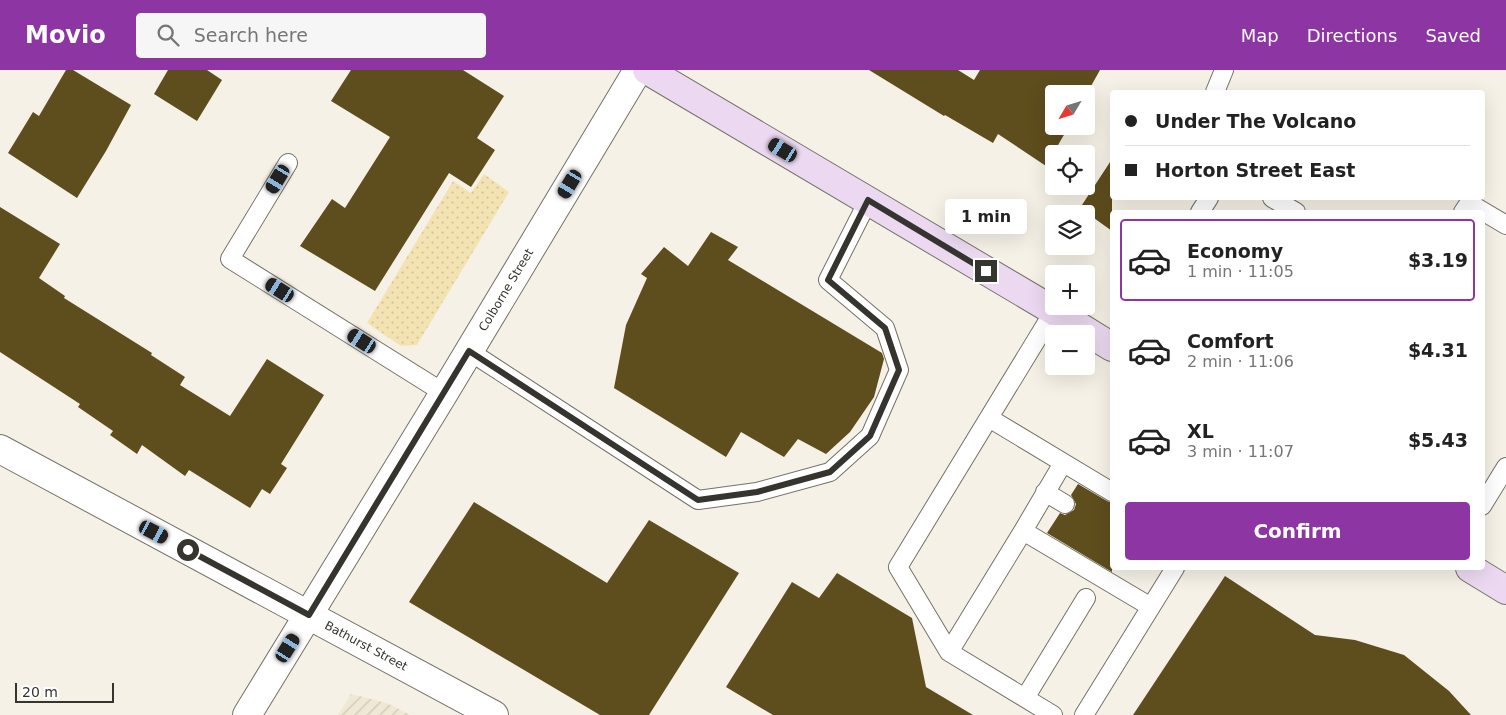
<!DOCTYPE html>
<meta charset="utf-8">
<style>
:root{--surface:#fff;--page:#f6f6f6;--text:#222;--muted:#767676;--line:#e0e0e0;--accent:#8d36a3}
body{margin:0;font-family:"DejaVu Sans",sans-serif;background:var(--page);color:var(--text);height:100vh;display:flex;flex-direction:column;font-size:19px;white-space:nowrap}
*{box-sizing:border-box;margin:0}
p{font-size:16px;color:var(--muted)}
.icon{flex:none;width:28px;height:28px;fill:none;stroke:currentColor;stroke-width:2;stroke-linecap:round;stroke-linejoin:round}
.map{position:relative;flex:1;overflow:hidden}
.details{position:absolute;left:1110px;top:140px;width:375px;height:360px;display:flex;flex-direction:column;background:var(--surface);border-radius:5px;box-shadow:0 5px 20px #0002}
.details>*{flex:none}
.top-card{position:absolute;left:1110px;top:20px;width:375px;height:110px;border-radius:5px;box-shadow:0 5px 20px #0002;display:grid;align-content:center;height:110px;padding:0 15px;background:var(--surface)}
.needle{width:32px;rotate:232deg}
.tools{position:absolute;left:1045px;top:15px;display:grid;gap:10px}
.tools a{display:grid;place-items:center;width:50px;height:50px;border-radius:5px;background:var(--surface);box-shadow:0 5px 20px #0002;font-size:25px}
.scale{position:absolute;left:15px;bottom:12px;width:99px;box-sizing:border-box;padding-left:5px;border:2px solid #35342f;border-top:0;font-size:14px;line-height:18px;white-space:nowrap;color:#35342f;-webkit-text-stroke:4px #fff;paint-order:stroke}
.end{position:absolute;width:22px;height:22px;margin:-11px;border:6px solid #35342f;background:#fff;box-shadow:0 0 0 2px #fff}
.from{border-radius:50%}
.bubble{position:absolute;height:35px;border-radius:5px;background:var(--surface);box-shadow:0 5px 20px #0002;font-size:16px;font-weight:600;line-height:35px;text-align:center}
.car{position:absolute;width:15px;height:30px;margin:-15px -8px;border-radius:6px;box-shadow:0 0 4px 1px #0007;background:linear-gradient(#222 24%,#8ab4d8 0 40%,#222 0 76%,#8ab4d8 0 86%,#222 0)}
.top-card b{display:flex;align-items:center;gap:18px;height:48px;font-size:19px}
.top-card b+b{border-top:1px solid var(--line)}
.top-card i{width:12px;height:12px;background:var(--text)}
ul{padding:9px 0 0;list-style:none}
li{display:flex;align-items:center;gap:15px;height:82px;margin:0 10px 8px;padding:0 5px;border:2px solid transparent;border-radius:5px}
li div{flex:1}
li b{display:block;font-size:19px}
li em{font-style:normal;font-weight:600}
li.selected{border-color:var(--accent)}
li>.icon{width:45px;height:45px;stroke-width:1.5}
.primary-button{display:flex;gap:10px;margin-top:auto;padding:10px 15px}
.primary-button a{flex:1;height:58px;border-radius:5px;background:var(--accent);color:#fff;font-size:20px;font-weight:600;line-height:58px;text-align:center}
header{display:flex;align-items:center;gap:30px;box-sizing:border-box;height:70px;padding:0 25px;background:var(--accent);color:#fff}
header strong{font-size:24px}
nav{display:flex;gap:28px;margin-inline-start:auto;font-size:18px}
.search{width:350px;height:45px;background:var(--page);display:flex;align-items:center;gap:12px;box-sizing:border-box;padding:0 18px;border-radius:5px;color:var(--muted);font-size:19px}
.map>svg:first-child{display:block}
.industrial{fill:url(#industrial-furrows)}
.grass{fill:url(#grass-dots)}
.building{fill:#5e4d1d}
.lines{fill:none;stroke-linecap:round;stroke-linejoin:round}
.service-casing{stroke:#757268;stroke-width:20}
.minor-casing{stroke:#757268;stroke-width:30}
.tertiary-casing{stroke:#757268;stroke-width:30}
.secondary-casing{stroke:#757268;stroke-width:30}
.service{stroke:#fff;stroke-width:18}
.minor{stroke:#fff;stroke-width:28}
.tertiary{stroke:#fff;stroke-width:28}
.secondary{stroke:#ecd9f1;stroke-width:28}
.route{stroke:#35342f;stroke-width:6}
.labels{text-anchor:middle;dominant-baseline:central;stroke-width:5;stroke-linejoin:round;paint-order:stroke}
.street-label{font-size:12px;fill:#35342f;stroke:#fff}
</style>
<header>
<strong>Movio</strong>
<div class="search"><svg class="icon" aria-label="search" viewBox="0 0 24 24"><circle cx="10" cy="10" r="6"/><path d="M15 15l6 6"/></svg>Search here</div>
<nav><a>Map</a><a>Directions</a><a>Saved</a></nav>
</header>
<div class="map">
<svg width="1506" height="645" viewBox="0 0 1506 645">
<defs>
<pattern id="industrial-furrows" width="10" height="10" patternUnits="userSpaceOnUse" patternTransform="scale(1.25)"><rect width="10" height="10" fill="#eee8d5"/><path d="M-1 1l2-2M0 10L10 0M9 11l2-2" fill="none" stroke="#cdc8b7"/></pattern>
<pattern id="grass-dots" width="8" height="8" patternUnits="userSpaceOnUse" patternTransform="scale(1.25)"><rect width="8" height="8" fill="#f4e3b2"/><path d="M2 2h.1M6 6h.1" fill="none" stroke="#d2c399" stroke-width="1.8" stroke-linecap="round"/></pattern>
</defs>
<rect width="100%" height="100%" fill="#f5f1e6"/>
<!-- industrial -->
<path class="industrial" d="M 351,624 L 387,633 L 411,645 L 338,645 Z"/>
<!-- grass -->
<path class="grass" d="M 484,104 L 509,122 L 417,275 L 401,276 L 367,253 L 453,111 L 471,123 Z"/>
<!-- building -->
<path class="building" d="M 66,0 L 73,0 L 131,35 L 106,81 L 77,128 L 8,83 L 33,42 L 39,46 Z
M 168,0 L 207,0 L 222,10 L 197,51 L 154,24 Z
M 351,0 L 463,0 L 504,26 L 477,68 L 495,80 L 471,117 L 449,103 L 375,221 L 300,176 L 332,129 L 345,138 L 390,67 L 331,31 Z
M 869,0 L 958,0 L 974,10 L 980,0 L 1100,0 L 1086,25 L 1054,24 L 1054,56 L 1069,56 L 1046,96 L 998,64 L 993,73 L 945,45 L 944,46 Z
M 1112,89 L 1112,161 L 1080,138 Z
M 0,137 L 60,174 L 39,208 L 65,226 L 64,228 L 152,283 L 151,285 L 185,307 L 180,315 L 230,346 L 267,289 L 324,325 L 281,394 L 287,398 L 270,424 L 262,419 L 250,438 L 189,400 L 185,406 L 142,375 L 137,384 L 110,365 L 113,361 L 78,337 L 80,334 L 0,282 Z
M 711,162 L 738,177 L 728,190 L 882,283 L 884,289 L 874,327 L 850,362 L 826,384 L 798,369 L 784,387 L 741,362 L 726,387 L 614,318 L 626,255 L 647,208 L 641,204 L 664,177 L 688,196 Z
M 1078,414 L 1107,431 L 1112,433 L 1112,502 L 1047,463 L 1060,443 L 1065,445 L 1074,440 L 1076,434 L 1071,425 Z
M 474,432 L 607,513 L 649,450 L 739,503 L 649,645 L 600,645 L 409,532 Z
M 837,503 L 912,548 L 926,617 L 973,645 L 773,645 L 726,617 L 792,512 L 819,528 Z
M 1225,506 L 1315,565 L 1355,570 L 1404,585 L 1449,621 L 1471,645 L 1133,645 Z"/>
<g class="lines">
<defs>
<path id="service" d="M 1215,22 L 1224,0
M 288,93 L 230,189 L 444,323
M 1272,128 L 1296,142
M 1200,142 L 1209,128
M 1463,142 L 1469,133 L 1506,155
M 469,281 L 698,430 L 757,422 L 830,402 L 870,366 L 899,300 L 885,258 L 828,210 L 868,131
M 989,348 L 1112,422
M 1045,422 L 1065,434
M 1482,436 L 1506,397
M 1023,461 L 1063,393
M 949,582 L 1023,461 L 1151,537
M 1025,628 L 1086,528
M 1053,645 L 949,582 L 898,497 L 1054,241
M 1084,645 L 1175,498"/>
<path id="minor" d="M 0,379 L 494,645"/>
<path id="tertiary" d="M 247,645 L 444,323 L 638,0"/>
<path id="secondary" d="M 647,0 L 1054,241 L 1112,277
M 1470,498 L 1506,520"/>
</defs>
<!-- service casing -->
<use href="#service" class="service-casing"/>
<!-- minor casing -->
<use href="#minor" class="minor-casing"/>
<!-- tertiary casing -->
<use href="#tertiary" class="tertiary-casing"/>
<!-- secondary casing -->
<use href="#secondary" class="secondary-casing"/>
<!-- service -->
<use href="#service" class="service"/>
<!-- minor -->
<use href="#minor" class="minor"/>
<!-- tertiary -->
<use href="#tertiary" class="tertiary"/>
<!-- secondary -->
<use href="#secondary" class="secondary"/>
</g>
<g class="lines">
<!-- route -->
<path class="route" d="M 188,480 L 309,545 L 469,281 L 698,430 L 757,422 L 830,402 L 870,366 L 899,300 L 885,258 L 828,210 L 868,130 L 986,201"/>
</g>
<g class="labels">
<!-- street labels -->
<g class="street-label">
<text transform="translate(506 220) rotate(-59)">Colborne Street</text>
<text transform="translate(366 576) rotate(28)">Bathurst Street</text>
</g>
</g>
</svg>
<div class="tools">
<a><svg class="needle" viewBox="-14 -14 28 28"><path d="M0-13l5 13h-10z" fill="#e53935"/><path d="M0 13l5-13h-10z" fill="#767676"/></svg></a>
<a><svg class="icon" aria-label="locate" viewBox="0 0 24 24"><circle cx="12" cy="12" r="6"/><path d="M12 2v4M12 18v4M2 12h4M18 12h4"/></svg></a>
<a><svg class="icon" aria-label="layers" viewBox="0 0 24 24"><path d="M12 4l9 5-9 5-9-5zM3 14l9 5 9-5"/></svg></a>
<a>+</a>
<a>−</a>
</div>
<div class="scale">20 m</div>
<i class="end from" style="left:188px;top:480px"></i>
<i class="end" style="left:986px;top:201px"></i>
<div class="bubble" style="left:945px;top:129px;width:82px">1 min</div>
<i class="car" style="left:783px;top:80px;rotate:301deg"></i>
<i class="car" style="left:278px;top:109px;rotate:211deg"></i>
<i class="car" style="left:570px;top:114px;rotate:211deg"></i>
<i class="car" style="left:280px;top:220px;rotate:302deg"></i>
<i class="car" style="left:362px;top:271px;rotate:303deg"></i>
<i class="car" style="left:154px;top:462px;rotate:118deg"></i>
<i class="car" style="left:288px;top:578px;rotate:32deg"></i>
<div class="top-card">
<b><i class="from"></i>Under The Volcano</b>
<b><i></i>Horton Street East</b>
</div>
<section class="details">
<ul>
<li class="selected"><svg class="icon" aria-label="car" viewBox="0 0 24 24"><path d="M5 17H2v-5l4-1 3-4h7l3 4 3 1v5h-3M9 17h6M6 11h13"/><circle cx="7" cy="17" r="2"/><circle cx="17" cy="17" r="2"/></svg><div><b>Economy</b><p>1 min · 11:05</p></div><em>$3.19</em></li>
<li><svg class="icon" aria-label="car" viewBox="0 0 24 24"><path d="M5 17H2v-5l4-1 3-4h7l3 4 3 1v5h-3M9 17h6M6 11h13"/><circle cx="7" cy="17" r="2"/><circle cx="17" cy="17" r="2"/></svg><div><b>Comfort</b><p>2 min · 11:06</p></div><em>$4.31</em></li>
<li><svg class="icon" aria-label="car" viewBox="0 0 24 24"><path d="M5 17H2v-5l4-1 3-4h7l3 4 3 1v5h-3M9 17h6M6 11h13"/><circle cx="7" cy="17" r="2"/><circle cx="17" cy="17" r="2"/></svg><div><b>XL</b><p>3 min · 11:07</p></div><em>$5.43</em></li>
</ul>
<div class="primary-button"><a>Confirm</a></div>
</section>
</div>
